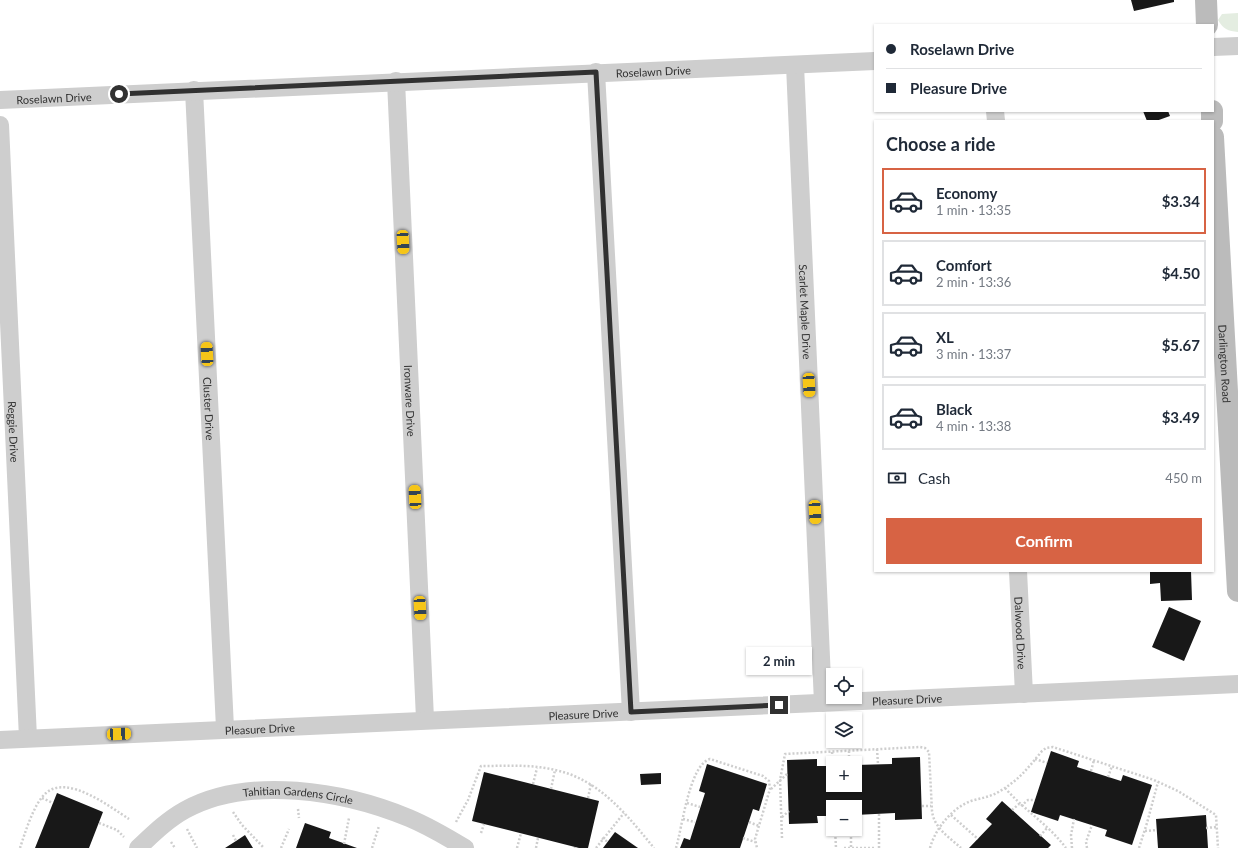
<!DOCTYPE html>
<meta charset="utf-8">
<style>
:root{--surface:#fff;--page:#f6f6f7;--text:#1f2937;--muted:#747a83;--line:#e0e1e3;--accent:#d76344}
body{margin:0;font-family:Lato,sans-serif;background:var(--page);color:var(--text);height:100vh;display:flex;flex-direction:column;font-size:15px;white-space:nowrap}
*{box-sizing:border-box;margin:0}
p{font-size:13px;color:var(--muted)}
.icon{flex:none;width:22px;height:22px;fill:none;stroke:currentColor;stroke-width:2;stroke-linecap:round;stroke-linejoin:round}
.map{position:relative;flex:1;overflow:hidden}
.panel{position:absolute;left:874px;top:120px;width:340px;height:452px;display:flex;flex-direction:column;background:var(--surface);border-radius:0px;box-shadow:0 1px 3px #0004}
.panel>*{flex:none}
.guide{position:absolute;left:874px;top:24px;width:340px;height:88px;border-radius:0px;box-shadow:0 1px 3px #0004;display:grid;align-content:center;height:88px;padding:0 12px;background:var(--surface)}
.fabs{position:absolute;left:826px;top:668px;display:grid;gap:8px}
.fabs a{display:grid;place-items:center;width:36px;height:36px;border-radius:0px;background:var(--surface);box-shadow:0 1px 3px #0004;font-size:20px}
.end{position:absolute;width:18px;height:18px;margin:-9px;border:5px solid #313131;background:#fff;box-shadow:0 0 0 2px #fff}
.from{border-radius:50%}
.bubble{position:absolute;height:28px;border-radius:0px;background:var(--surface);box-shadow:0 1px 3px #0004;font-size:13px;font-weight:700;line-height:28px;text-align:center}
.car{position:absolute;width:12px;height:24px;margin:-12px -6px;border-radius:5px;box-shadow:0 0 3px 1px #0007;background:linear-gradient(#f5c518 24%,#345 0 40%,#f5c518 0 76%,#345 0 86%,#f5c518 0)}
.guide b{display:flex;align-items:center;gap:14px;height:38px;font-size:15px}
.guide b+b{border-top:1px solid var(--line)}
.guide i{width:10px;height:10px;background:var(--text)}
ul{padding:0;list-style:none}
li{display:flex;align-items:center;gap:12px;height:66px;margin:0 8px 6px;padding:0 4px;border:2px solid var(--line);border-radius:0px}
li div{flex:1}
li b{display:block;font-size:15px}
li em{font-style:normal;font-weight:700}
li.selected{border-color:var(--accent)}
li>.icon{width:36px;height:36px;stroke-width:1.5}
h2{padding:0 12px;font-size:18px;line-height:48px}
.pay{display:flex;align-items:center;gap:10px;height:44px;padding:0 12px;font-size:15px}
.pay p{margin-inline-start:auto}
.cta{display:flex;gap:8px;margin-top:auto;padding:8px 12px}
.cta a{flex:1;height:46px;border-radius:0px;background:var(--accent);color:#fff;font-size:16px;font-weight:700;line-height:46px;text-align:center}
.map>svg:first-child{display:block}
.green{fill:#e4ede1}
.building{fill:#181818}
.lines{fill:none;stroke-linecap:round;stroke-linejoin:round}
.path{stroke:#cecece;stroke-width:2.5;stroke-dasharray:2 2;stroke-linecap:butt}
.street{stroke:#cecece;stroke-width:18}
.secondary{stroke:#bbb;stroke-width:22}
.route{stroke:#313131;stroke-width:5}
.labels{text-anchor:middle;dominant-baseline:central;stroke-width:4;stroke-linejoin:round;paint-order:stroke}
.street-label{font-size:11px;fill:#313131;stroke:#fff}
</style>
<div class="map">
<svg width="1238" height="848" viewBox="0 0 1238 848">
<rect width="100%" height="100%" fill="#fff"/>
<!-- green -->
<path class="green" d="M 1238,13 L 1238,32 C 1228,31 1223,29 1218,20 L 1222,14 Z"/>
<!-- building -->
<path class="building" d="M 1131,0 L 1174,0 L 1174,2 L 1134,11 Z
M 1143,111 L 1168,111 L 1170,116 L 1156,121 L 1147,121 Z
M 1150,571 L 1191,571 L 1192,600 L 1161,601 L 1160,583 L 1150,584 Z
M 1169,607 L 1201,621 L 1184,661 L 1152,647 Z
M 1051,751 L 1079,761 L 1077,767 L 1121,781 L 1123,775 L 1152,785 L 1132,845 L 1105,836 L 1107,830 L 1060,815 L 1058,821 L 1031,812 Z
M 920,757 L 922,819 L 895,820 L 895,813 L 855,815 L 855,807 L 833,807 L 833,816 L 817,816 L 818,823 L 789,824 L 787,760 L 817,759 L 817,766 L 833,766 L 833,785 L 855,785 L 855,765 L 892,764 L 892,758 Z
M 707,764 L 767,784 L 759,811 L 753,809 L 740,848 L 680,848 L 684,838 L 690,840 L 705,793 L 699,791 Z
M 484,772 L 599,801 L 588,848 L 579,848 L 472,821 Z
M 661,773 L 661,784 L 641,785 L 640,774 Z
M 57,793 L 103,812 L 89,848 L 35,848 Z
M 1002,801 L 1051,845 L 1048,848 L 969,848 L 992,824 L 986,819 Z
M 1206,815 L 1208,848 L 1158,848 L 1156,819 Z
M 305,823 L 331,832 L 329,838 L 357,848 L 296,848 Z
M 615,832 L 638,848 L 603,848 Z
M 245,835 L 253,848 L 225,848 L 236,841 Z"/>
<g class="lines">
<!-- path -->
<path class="path" d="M 877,749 L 878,764
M 849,751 L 849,763
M 832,752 L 833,766
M 1035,759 L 1047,763
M 1091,771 L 1094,760
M 1108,777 L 1112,766
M 533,784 L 537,768
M 1005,788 C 1024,810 1049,825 1066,848
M 551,789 L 555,770
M 771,789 L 787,774
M 42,798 L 53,803
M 588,798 L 591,784
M 687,803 L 700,807
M 922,806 L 931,806
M 1021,806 L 1028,800 L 1035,800
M 298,809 L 299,818
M 1012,810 L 1019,804
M 233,812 L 242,825 L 264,848
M 951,815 L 978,839
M 782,817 L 789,811
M 683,819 L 695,822
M 456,822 L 468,800 L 481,766 C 506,766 531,764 555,770 C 599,779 627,815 654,848
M 749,822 L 759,826
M 99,823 L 117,830 L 124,837
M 1206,828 L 1216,827
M 187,829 L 197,848
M 835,829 L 836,848
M 851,829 L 851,847
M 1145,831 L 1157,830
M 481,833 L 484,824
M 233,835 L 236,841
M 1040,836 L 1047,828
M 602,838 L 608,842
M 743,838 L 755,842
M 782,838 L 780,780 L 785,754 L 920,747 L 925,748 L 929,752 L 932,811 C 934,828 949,837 961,848
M 171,842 L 175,848
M 344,844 L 349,818
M 20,848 C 25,833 34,803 46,793 C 68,774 110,807 129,819
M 281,848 L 289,829
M 372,848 L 379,826
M 517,848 L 521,833
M 536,848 L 538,838
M 575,848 L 575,847
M 596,848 L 624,813
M 676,848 C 682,829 689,765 710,759 L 763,776 L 769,781 L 770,789 L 755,839 L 757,848
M 844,848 L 876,848
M 879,848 L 879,814
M 930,848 C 935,829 952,808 971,801 C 981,798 991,797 1000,791 C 1019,780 1028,768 1042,751 L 1046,748 L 1053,747 L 1154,780 L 1178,791 L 1216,815 L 1218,848
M 1072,848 L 1071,835 L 1074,819
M 1087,848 L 1086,842 L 1092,825
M 1139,848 L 1147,823 L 1158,782"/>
<!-- street -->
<g class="street">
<path d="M 1213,47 L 1238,46"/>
<path id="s1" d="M 795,65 L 823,703"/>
<path d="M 596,72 L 631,712"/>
<path id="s2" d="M 396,81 L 425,719"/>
<path id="s3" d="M 194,90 L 225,728"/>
<path id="s4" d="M 0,100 L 875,61"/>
<path d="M 995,111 L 996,121"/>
<path id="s5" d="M 0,125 L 28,738"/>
<path id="s6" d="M 1018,571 L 1024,694"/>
<path id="s7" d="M 0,740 L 1238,684"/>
<path id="s8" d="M 138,848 C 153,834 167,820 185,810 C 249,775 344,791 409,818 C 428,826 447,837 465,848"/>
</g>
<!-- secondary -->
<g class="secondary">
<path d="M 1206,0 L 1207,25"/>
<path d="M 1212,111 L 1212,121"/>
<path id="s9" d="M 1213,137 L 1238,591"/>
</g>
</g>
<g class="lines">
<!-- route -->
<path class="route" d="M 119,94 L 596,72 L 631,712 L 779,705"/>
</g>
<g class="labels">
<!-- street labels -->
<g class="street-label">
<text stroke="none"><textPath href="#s4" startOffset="654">Roselawn Drive</textPath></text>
<text stroke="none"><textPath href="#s4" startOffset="54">Roselawn Drive</textPath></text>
<text stroke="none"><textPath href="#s1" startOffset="247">Scarlet Maple Drive</textPath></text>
<text stroke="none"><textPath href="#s9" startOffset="227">Darlington Road</textPath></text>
<text stroke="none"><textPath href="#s2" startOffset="320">Ironware Drive</textPath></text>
<text stroke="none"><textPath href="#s3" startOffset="319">Cluster Drive</textPath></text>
<text stroke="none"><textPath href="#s5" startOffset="307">Reggie Drive</textPath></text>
<text stroke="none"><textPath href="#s6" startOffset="62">Dalwood Drive</textPath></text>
<text stroke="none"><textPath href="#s7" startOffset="908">Pleasure Drive</textPath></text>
<text stroke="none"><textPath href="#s7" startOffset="584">Pleasure Drive</textPath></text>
<text stroke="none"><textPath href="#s7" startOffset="260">Pleasure Drive</textPath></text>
<text stroke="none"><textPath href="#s8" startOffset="177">Tahitian Gardens Circle</textPath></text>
</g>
</g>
</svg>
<div class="fabs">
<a><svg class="icon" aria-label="locate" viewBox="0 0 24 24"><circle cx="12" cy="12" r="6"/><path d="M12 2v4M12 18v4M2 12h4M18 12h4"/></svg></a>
<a><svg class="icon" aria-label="layers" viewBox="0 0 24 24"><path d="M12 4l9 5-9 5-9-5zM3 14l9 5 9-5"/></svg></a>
<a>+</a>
<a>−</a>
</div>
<i class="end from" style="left:119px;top:94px"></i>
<i class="end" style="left:779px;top:705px"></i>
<div class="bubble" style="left:746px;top:647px;width:66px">2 min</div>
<i class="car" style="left:403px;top:242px;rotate:177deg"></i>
<i class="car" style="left:207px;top:354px;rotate:357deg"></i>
<i class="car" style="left:809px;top:385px;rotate:177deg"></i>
<i class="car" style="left:415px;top:497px;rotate:357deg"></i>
<i class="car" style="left:815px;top:512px;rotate:177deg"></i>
<i class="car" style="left:420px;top:608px;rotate:177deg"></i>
<i class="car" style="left:119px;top:734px;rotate:87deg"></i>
<div class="guide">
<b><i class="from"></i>Roselawn Drive</b>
<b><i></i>Pleasure Drive</b>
</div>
<section class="panel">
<h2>Choose a ride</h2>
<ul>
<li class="selected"><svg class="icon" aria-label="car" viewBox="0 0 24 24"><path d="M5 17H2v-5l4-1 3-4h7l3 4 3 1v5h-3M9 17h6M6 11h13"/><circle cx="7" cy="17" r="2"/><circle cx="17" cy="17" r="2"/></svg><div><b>Economy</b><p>1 min · 13:35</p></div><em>$3.34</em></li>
<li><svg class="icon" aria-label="car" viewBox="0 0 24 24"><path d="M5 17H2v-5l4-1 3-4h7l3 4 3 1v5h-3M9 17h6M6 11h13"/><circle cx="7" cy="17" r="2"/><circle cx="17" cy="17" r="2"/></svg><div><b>Comfort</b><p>2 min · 13:36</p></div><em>$4.50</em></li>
<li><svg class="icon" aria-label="car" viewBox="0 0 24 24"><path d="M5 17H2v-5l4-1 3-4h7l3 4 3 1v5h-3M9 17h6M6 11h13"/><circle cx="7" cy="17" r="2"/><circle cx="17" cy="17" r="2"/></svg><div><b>XL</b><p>3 min · 13:37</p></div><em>$5.67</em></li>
<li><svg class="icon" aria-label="car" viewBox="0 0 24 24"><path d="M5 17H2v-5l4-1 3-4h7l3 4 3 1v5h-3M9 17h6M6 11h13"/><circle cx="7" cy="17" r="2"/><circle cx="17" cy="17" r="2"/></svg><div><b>Black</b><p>4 min · 13:38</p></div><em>$3.49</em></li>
</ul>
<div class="pay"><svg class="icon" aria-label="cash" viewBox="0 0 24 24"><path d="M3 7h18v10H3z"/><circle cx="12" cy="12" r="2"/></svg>Cash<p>450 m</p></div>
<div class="cta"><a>Confirm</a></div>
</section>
</div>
